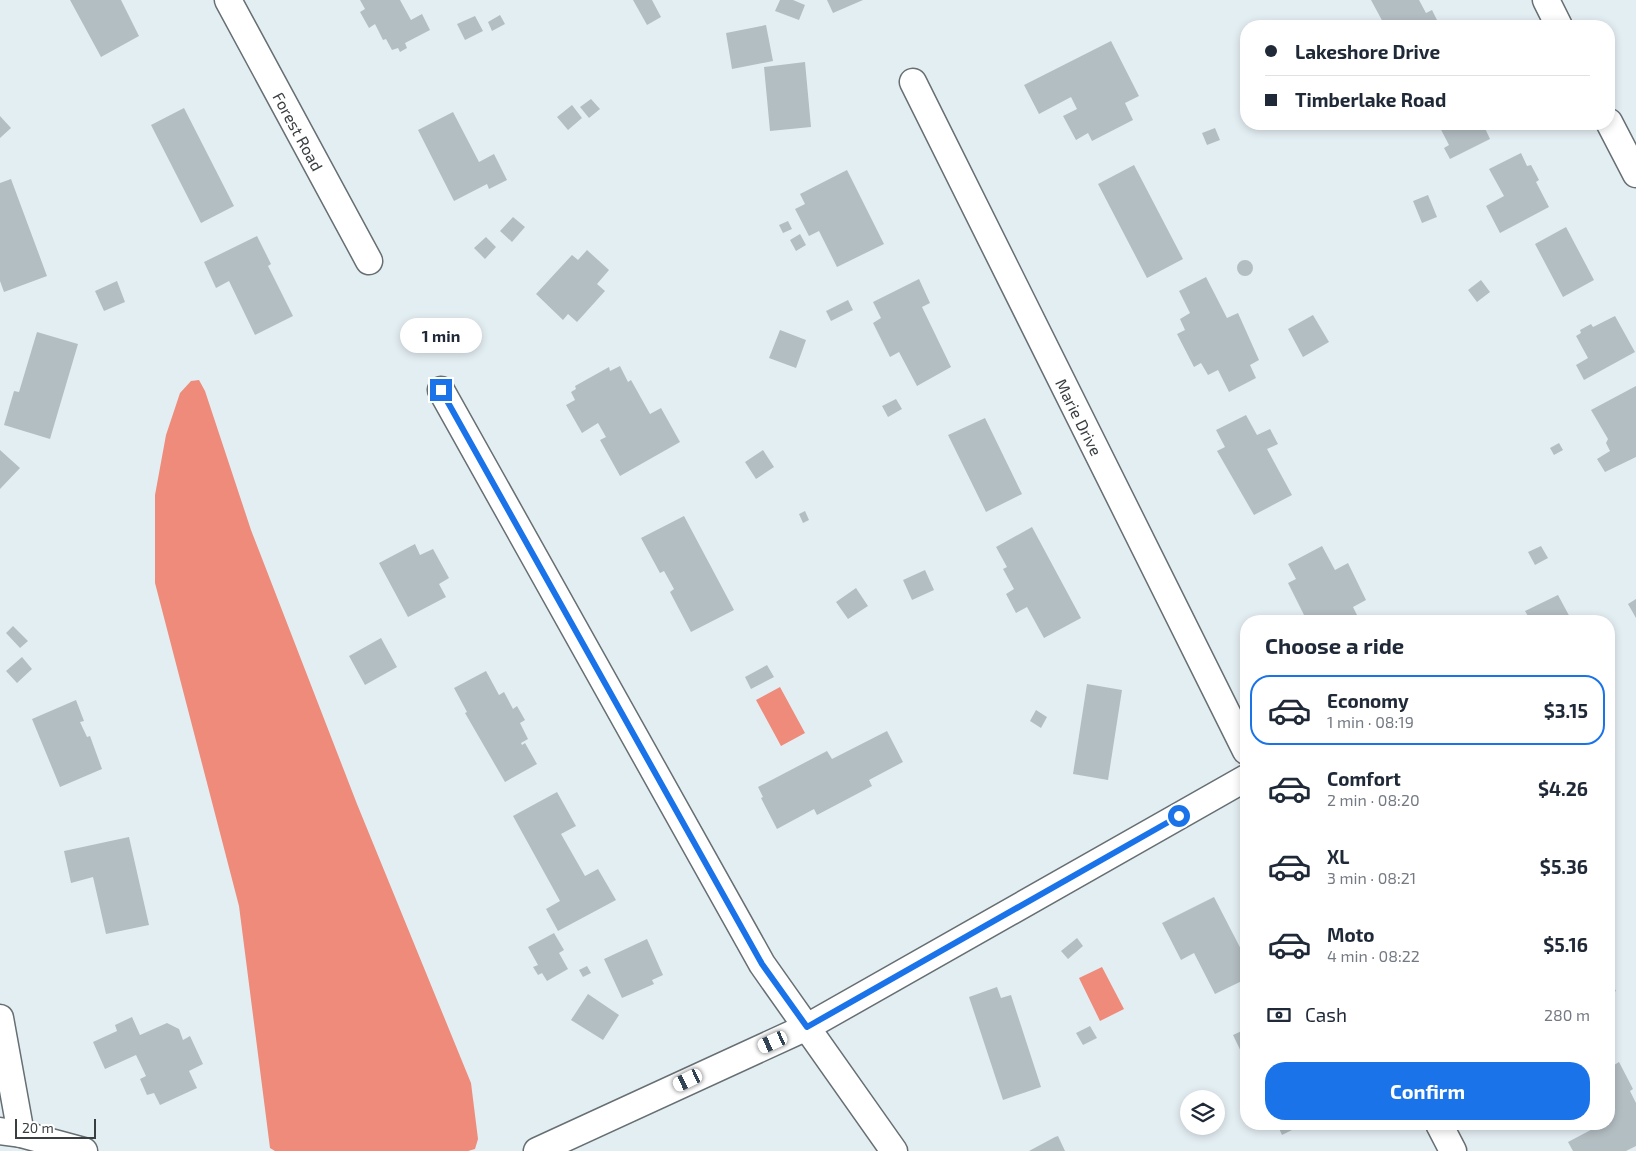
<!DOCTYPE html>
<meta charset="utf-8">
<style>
:root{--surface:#fff;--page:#f2f2f3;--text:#1f2937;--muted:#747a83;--line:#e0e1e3;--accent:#1a73e8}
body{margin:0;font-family:"Exo 2",sans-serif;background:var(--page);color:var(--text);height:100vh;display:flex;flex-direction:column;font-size:19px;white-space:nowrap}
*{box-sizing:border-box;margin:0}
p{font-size:16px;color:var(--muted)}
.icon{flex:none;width:28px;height:28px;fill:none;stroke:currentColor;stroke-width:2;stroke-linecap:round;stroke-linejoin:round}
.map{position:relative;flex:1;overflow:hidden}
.panel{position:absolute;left:1240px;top:615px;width:375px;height:515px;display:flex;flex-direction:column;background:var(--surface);border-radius:20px;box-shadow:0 2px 8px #0003}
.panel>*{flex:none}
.hud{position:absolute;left:1240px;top:20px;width:375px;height:110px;border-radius:20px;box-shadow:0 2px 8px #0003;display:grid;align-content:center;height:110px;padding:0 25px;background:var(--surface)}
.buttons{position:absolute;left:1180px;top:1090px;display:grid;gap:10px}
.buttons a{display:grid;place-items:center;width:45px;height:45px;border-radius:50%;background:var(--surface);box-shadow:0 2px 8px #0003;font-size:25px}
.scale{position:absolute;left:15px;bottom:12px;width:81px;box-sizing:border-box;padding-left:5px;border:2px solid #393e40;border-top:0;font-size:14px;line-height:18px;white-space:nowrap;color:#393e40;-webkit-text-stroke:4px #fff;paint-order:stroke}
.end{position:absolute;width:22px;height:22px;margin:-11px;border:6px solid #1a73e8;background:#fff;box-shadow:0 0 0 2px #fff}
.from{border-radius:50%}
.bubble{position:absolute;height:35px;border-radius:18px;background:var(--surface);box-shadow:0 2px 8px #0003;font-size:16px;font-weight:700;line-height:35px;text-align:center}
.car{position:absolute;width:15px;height:30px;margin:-15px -8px;border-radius:6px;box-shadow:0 0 4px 1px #0007;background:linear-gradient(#fff 24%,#345 0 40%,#fff 0 76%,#345 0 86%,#fff 0)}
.hud b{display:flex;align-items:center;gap:18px;height:48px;font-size:19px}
.hud b+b{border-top:1px solid var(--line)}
.hud i{width:12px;height:12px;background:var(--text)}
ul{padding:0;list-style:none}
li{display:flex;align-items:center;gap:15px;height:70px;margin:0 10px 8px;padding:0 15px;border:2px solid transparent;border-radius:20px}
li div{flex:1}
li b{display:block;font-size:19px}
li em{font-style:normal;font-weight:700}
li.selected{border-color:var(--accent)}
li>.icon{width:45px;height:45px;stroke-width:1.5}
h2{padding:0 25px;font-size:22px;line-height:60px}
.pay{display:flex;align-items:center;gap:12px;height:55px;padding:0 25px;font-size:19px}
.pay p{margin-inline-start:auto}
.primary-button{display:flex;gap:10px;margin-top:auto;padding:10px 25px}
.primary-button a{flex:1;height:58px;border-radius:20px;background:var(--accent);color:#fff;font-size:20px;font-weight:700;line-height:58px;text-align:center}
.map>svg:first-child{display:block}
.water{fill:#ee8b7b}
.building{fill:#b3bec2}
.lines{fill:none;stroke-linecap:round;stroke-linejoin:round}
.minor-casing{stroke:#666f73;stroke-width:29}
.minor{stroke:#fff;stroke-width:26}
.route{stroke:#1a73e8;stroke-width:6}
.labels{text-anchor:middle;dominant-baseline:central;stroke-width:4;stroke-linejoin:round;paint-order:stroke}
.street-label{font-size:16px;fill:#393e40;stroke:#fff}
</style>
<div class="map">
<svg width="1636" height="1151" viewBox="0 0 1636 1151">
<rect width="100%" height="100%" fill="#e3eef3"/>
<!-- water -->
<path class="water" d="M 199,380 L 205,391 L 251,530 L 357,804 L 471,1083 L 478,1139 L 475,1149 L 468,1151 L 275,1151 L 270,1148 L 239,906 L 155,583 L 155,495 L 166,435 L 180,393 L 191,381 Z
M 780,687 L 805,733 L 781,746 L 756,700 Z
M 1102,967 L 1124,1009 L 1100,1021 L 1079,978 Z"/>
<!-- building -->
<path class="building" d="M 70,0 L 121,0 L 139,36 L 101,57 Z
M 360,0 L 400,0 L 411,20 L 422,14 L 430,30 L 405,43 L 407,48 L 400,52 L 398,48 L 392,50 L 386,39 L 383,40 L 375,24 L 369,28 L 360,12 L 365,9 Z
M 633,0 L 652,0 L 661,17 L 647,25 Z
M 780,0 L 793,0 L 805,5 L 799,20 L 775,11 Z
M 827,0 L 863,0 L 833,13 Z
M 1371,0 L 1419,0 L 1426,13 L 1432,10 L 1440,26 L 1385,26 Z
M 500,15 L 505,24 L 492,31 L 488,22 Z
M 475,16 L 483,31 L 465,40 L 457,24 Z
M 766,25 L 773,61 L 732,69 L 726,33 Z
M 1111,41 L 1139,96 L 1125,103 L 1133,120 L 1092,141 L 1088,133 L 1076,140 L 1063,116 L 1077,109 L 1071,97 L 1039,114 L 1024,85 Z
M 805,62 L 811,127 L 770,131 L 764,67 Z
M 591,99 L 600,109 L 589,118 L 580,107 Z
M 572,105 L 582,118 L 568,130 L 557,117 Z
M 184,108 L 234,206 L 201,223 L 151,125 Z
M 453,112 L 479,162 L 494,154 L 507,180 L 489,189 L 487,184 L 454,201 L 418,130 Z
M 0,116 L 11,128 L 0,138 Z
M 1438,124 L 1483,124 L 1490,139 L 1450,159 L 1444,148 L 1449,145 Z
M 1215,128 L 1220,140 L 1207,145 L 1202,133 Z
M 1521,153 L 1527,166 L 1531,165 L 1539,180 L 1536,182 L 1549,207 L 1500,233 L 1486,206 L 1504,196 L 1489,169 Z
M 1134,165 L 1183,259 L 1147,278 L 1098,184 Z
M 847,170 L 884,244 L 837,267 L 819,231 L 809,236 L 795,209 L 805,204 L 800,194 Z
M 11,179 L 47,276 L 4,292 L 0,281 L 0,183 Z
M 1428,195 L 1437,217 L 1422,223 L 1413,201 Z
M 513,217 L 525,227 L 512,242 L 500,231 Z
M 788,221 L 792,229 L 783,233 L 779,225 Z
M 1566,227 L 1594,280 L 1563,297 L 1535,244 Z
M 800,234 L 806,245 L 796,251 L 790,240 Z
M 257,236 L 271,264 L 268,266 L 293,316 L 255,335 L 229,281 L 216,288 L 204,262 Z
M 486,237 L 496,247 L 485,259 L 474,248 Z
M 587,250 L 609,270 L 597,284 L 605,291 L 577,322 L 568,314 L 563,320 L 536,294 L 572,255 L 578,260 Z
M1237 268a8 8 0 1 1 16 0a8 8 0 1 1-16 0Z
M 1206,277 L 1227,318 L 1238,313 L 1259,360 L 1250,365 L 1256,378 L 1229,392 L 1218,370 L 1208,375 L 1201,363 L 1194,367 L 1177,334 L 1185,330 L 1180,319 L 1190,313 L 1179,291 Z
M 919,279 L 930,303 L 922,307 L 951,367 L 917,386 L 899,352 L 890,357 L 873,323 L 881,318 L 873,302 Z
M 1481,280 L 1490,292 L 1477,302 L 1468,290 Z
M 117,281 L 125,302 L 104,311 L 95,291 Z
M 848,300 L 853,310 L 831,321 L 826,311 Z
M 1313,315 L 1329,342 L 1303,357 L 1288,329 Z
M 1615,316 L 1635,352 L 1584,380 L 1576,365 L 1588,358 L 1576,336 L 1581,333 L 1580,330 L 1591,324 L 1593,327 Z
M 780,330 L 806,340 L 796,368 L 769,358 Z
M 37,332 L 78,344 L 50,439 L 4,425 L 14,391 L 19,392 Z
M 620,366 L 628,382 L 631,380 L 650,414 L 661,408 L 680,442 L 620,476 L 600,440 L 606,437 L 598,423 L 582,433 L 566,405 L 575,400 L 571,392 L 576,389 L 575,386 L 609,367 L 610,371 Z
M 1636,386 L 1636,457 L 1605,472 L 1597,459 L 1610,451 L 1606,443 L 1608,439 L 1591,410 Z
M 896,399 L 902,409 L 888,417 L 882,406 Z
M 1246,415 L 1257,435 L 1270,429 L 1278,444 L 1267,449 L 1292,495 L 1254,515 L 1217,451 L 1225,447 L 1216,430 Z
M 985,418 L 1022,494 L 986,512 L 948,435 Z
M 1559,443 L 1563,450 L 1554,455 L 1550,448 Z
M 0,450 L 20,468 L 0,489 Z
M 763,450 L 774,467 L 756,479 L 745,462 Z
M 805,511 L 809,520 L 803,523 L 799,514 Z
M 684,516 L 734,610 L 691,632 L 670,592 L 674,589 L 664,571 L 660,573 L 641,538 Z
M 1032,527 L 1081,618 L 1044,638 L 1027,607 L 1016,613 L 1006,594 L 1014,589 L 1003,569 L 1007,567 L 996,547 Z
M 415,544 L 420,555 L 433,549 L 449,578 L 439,584 L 446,597 L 408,617 L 379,563 Z
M 1322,546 L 1335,570 L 1348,563 L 1366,600 L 1353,607 L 1360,621 L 1307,621 L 1288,583 L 1296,579 L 1288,564 Z
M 1541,546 L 1548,558 L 1535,565 L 1528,552 Z
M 925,570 L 934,590 L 912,600 L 903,580 Z
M 856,588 L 868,606 L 848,619 L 836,602 Z
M 1558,595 L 1572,621 L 1531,621 L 1525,611 Z
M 1636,599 L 1636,618 L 1628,604 Z
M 13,626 L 28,641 L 20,648 L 6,633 Z
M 381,638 L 397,667 L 365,685 L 349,656 Z
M 22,657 L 32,669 L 17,683 L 6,671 Z
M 767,665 L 774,677 L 751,689 L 745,677 Z
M 486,671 L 499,695 L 504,692 L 513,709 L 517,706 L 525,720 L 520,723 L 528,739 L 521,743 L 522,745 L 525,743 L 537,764 L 505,782 L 465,713 L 467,712 L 454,688 Z
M 1087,684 L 1122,690 L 1108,780 L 1073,774 Z
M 76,700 L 84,721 L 80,722 L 87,737 L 90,736 L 102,769 L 60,787 L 32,719 Z
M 1036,710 L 1047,717 L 1041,728 L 1030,721 Z
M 887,731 L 903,762 L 869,780 L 872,786 L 817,815 L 814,809 L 777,829 L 761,798 L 763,797 L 758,787 L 827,751 L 832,759 Z
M 557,792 L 576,826 L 561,834 L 585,876 L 598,869 L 616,900 L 558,931 L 546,909 L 560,901 L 513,816 Z
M 129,837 L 149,925 L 106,934 L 93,877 L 71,883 L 64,851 Z
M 1214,897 L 1246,959 L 1246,979 L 1215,994 L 1194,953 L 1181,960 L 1162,923 Z
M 554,933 L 564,950 L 559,953 L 568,969 L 547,981 L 542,973 L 538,975 L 533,967 L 538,965 L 528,947 Z
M 1077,938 L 1083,946 L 1068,959 L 1061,951 Z
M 647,939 L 663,975 L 652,980 L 654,984 L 622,998 L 604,959 Z
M 587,966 L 591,973 L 583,977 L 579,970 Z
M 1611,982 L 1616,991 L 1609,995 L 1609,983 Z
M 997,987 L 1001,998 L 1011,995 L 1041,1087 L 1003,1100 L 969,997 Z
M 588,994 L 619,1015 L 603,1040 L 571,1020 Z
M 132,1017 L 140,1035 L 167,1023 L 179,1029 L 183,1040 L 190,1036 L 203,1064 L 189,1071 L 197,1088 L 160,1105 L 154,1093 L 147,1095 L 140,1079 L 146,1076 L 136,1055 L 105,1069 L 93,1042 L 117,1031 L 115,1025 Z
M 1090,1026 L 1097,1038 L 1083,1045 L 1076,1033 Z
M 1246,1029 L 1246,1062 L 1233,1035 Z
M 1619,1062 L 1633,1089 L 1630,1091 L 1636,1103 L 1636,1146 L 1626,1151 L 1573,1151 L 1568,1142 L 1602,1124 L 1609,1124 L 1609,1068 Z
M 1246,1072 L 1246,1087 L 1240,1076 Z
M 1277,1124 L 1304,1124 L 1282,1135 Z
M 1058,1136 L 1065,1151 L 1029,1151 L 1055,1137 Z"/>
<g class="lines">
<defs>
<g id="minor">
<path id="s1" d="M 228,0 L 369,261"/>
<path d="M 1546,0 L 1559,26"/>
<path id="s2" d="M 913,82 L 1246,751"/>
<path d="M 1609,122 L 1636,174"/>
<path d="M 441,390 L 762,964 L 894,1151"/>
<path d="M 0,1018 L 21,1134"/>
<path d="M 1439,1124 L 1453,1151"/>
<path d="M 0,1131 L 21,1134 L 84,1151"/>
<path d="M 537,1151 L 807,1027 L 1246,778"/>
</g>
</defs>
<!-- minor casing -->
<use href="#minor" class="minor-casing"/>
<!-- minor -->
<use href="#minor" class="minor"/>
</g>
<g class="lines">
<!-- route -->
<path class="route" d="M 441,390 L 762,964 L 807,1027 L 1179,816"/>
</g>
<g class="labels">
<!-- street labels -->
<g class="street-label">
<text stroke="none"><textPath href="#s1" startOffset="149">Forest Road</textPath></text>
<text stroke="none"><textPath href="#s2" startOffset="374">Marie Drive</textPath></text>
</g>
</g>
</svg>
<div class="buttons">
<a><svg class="icon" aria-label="layers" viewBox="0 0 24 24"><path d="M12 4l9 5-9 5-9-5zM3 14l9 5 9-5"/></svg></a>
</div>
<div class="scale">20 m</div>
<i class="end from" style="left:1179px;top:816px"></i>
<i class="end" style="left:441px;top:390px"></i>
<div class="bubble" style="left:400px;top:318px;width:82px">1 min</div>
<i class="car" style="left:773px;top:1042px;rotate:246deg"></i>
<i class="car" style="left:688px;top:1080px;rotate:244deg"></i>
<div class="hud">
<b><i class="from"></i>Lakeshore Drive</b>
<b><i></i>Timberlake Road</b>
</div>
<section class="panel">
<h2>Choose a ride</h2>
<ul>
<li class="selected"><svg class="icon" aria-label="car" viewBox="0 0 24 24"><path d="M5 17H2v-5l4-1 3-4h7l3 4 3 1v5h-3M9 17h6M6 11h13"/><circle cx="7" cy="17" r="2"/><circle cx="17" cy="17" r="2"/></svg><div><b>Economy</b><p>1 min · 08:19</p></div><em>$3.15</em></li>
<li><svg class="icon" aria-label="car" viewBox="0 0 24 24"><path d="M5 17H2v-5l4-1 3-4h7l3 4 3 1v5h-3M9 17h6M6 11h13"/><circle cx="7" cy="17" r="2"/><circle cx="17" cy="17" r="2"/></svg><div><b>Comfort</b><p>2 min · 08:20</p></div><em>$4.26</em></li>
<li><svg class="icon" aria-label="car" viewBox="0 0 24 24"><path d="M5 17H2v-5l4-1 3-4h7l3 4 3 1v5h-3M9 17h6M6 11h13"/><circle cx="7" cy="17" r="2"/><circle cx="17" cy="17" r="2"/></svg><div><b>XL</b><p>3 min · 08:21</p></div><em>$5.36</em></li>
<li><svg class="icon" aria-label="car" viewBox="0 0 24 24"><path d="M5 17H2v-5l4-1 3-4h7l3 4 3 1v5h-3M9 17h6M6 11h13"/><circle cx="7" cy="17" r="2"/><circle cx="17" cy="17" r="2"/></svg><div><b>Moto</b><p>4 min · 08:22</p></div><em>$5.16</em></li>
</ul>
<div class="pay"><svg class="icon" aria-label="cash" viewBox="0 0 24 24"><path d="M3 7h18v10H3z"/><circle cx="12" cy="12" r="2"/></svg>Cash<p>280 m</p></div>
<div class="primary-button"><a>Confirm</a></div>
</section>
</div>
